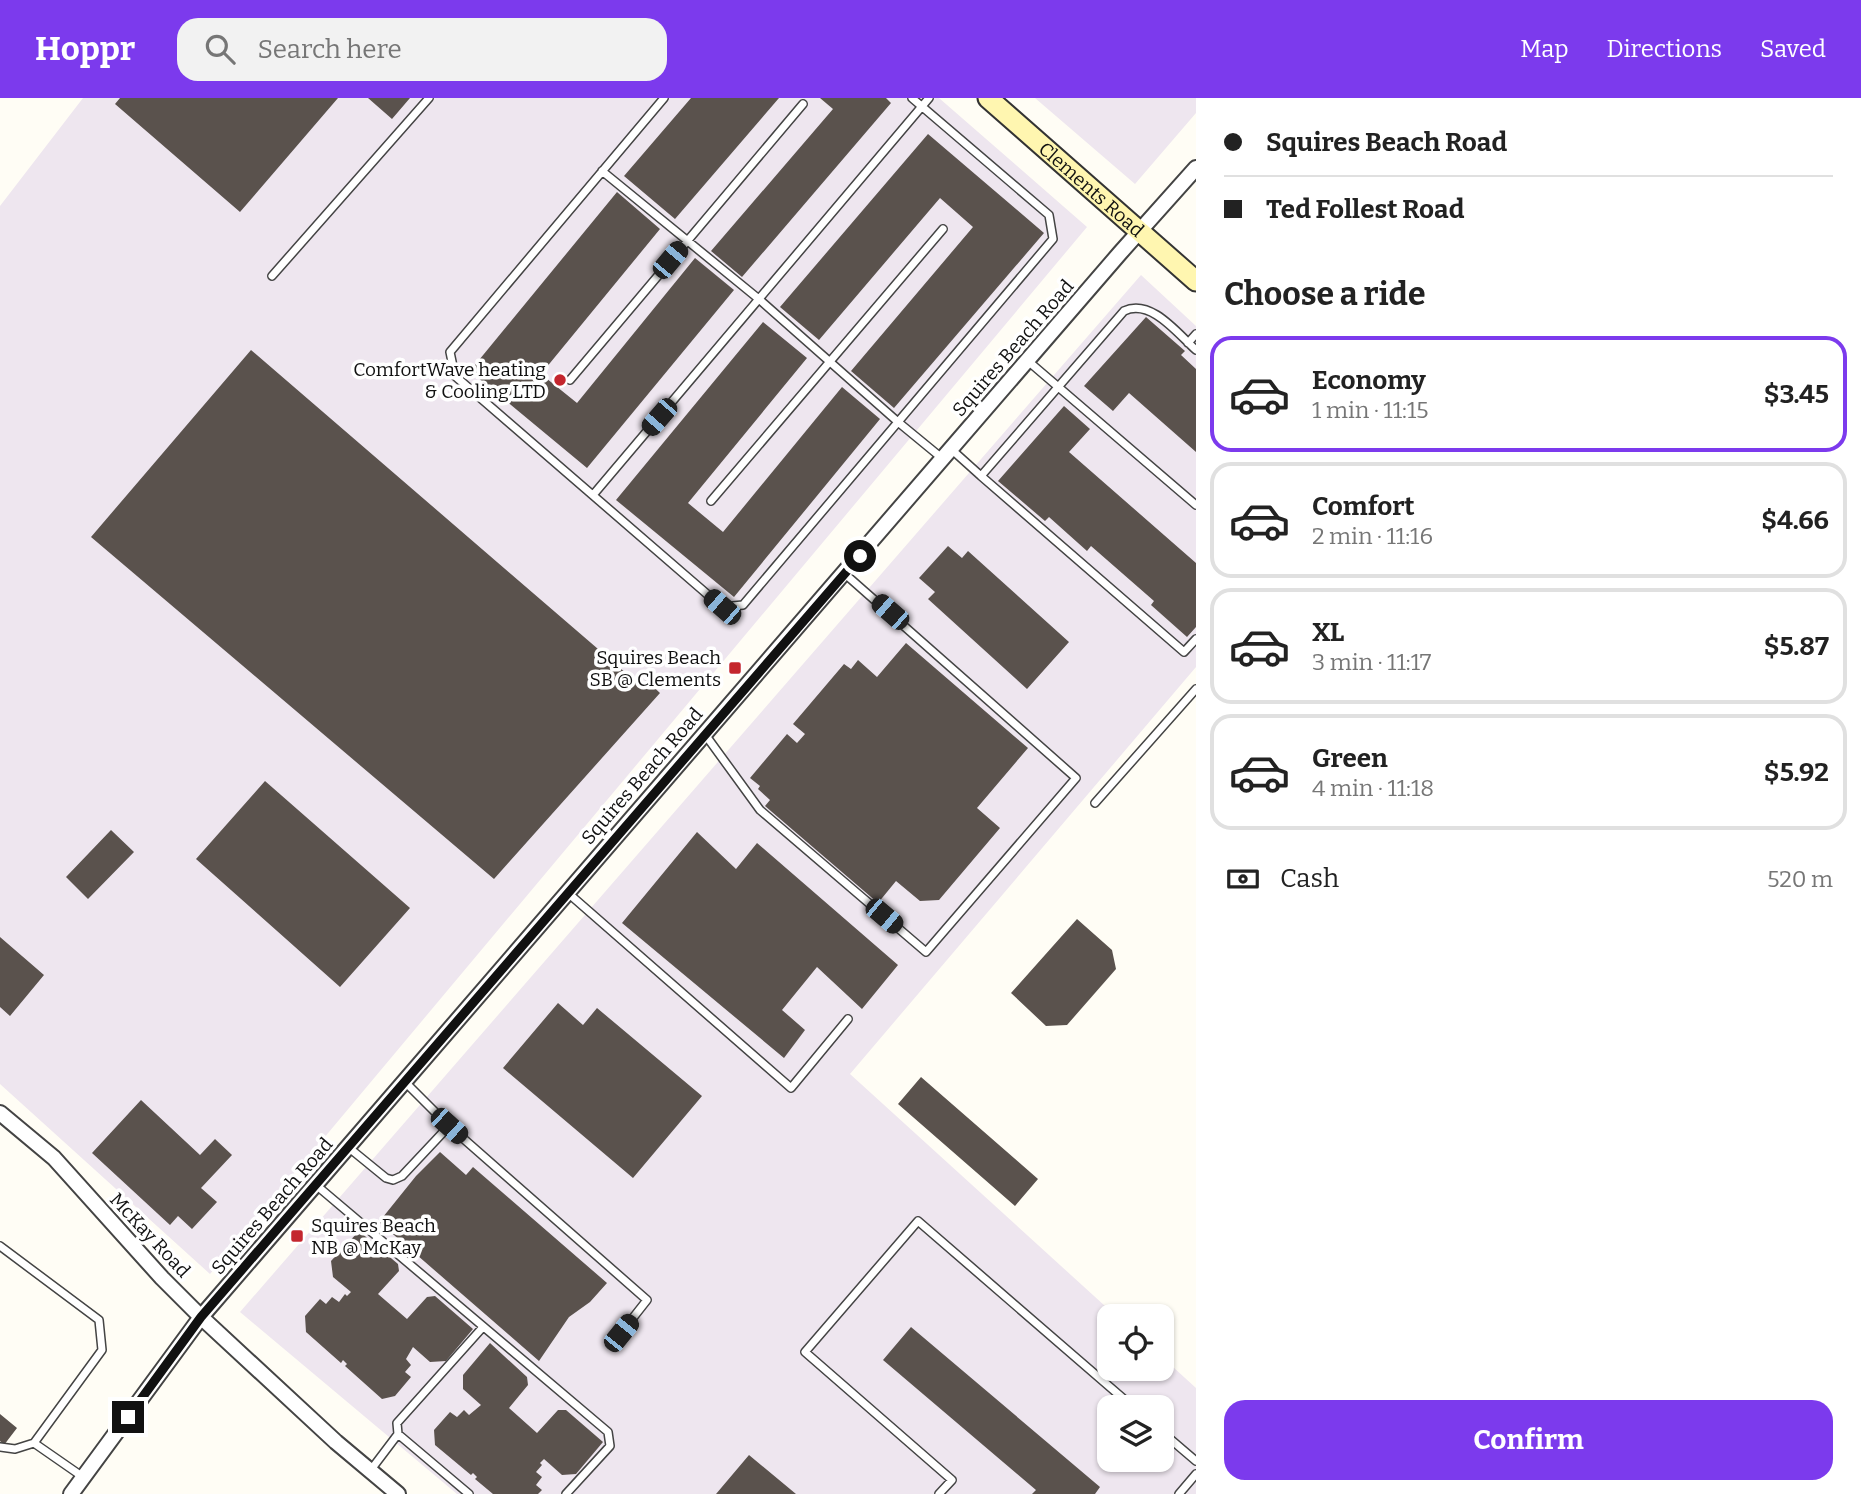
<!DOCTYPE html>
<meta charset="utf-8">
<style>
:root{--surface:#fff;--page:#f2f2f2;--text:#222;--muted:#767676;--line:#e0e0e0;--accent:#7c3aed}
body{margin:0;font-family:Bitter,serif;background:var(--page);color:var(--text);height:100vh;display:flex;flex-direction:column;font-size:26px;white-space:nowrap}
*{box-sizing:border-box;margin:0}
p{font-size:23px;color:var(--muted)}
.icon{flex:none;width:38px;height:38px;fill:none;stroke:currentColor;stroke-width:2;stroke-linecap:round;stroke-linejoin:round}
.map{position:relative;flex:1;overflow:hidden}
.details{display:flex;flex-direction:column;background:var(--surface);width:665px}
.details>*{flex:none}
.guide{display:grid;align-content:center;height:154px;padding:0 28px;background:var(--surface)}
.tools{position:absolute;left:1097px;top:1206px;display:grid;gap:14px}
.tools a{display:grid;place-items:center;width:77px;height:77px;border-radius:14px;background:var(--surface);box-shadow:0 2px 5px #0004;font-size:35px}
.end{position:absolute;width:32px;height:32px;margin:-16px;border:9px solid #111;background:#fff;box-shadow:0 0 0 4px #fff}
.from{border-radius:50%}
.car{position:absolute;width:21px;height:42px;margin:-21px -10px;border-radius:9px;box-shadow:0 0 5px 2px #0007;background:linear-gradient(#222 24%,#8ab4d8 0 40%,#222 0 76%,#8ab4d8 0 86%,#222 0)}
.guide b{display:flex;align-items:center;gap:24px;height:66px;font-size:26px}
.guide b+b{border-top:2px solid var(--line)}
.guide i{width:18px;height:18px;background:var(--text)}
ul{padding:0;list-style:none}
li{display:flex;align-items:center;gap:21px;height:116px;margin:0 14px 10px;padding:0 14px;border:4px solid var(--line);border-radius:21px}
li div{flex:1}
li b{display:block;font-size:26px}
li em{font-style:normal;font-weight:700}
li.on{border-color:var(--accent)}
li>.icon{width:63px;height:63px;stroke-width:1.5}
h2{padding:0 28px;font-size:32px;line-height:84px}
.pay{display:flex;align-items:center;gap:18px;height:77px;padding:0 28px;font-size:26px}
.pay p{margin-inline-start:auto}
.action{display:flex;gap:14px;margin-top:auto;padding:14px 28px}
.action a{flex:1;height:80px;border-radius:21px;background:var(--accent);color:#fff;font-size:28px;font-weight:700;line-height:80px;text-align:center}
header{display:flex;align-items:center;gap:42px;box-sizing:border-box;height:98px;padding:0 35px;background:var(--accent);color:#fff}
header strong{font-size:33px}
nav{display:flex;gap:38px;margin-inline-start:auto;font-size:24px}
.search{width:490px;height:63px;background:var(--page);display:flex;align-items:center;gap:18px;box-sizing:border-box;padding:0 24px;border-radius:21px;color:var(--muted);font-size:26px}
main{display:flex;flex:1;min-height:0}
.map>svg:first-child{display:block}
.industrial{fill:#eee6ef;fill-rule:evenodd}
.building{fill:#5a524d}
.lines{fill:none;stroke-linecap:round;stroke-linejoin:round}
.lane-casing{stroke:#444;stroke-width:10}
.street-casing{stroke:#444;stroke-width:18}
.secondary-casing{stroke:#333;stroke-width:23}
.lane{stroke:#fff;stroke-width:7}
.street{stroke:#fff;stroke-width:14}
.secondary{stroke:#fff6b0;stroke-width:19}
.route{stroke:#111;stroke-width:9}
.poi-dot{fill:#c4262e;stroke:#fff;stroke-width:2.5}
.labels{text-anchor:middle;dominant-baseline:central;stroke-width:7;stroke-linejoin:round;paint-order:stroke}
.street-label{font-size:19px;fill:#111;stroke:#fff}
.poi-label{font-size:19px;fill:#111;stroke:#fff;text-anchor:end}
</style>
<header>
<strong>Hoppr</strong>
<div class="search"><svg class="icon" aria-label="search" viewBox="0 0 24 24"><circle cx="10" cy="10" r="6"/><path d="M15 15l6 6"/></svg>Search here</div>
<nav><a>Map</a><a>Directions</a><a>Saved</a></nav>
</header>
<main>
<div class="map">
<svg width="1196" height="1396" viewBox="0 0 1196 1396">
<rect width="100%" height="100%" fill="#fffdf5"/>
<!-- industrial -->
<path class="industrial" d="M 83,0 L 939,0 L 1087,129 L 210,1176 L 0,986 L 0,108 Z
M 1035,0 L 1196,0 L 1196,15 L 1135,86 Z
M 1141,177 L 1196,228 L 1196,569 L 850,976 L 1116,1218 L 1110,1218 L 1110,1270 L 1162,1270 L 1162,1259 L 1196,1290 L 1196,1396 L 457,1396 L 240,1214 ZM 1110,1309 L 1162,1309 L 1162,1362 L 1110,1362 Z"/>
<!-- building -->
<path class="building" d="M 120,0 L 338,0 L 240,114 L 115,6 Z
M 368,0 L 410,0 L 392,21 Z
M 691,0 L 779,0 L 675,121 L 624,78 Z
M 820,0 L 886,0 L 891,5 L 742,179 L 711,153 L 833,11 Z
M 928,36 L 1044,135 L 894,310 L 851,273 L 973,129 L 940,100 L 819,242 L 780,209 Z
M 617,94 L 660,131 L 541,276 L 577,305 L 695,160 L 734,192 L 587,370 L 470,273 Z
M 1146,219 L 1185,253 L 1181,257 L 1196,271 L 1196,354 L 1129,295 L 1113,313 L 1084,288 Z
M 763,224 L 807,260 L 688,405 L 723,434 L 842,289 L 880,321 L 734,499 L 616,402 Z
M 251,252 L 641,588 L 646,582 L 660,595 L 494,781 L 91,439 Z
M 1064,308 L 1090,331 L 1069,354 L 1196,465 L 1196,529 L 1187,539 L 1151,507 L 1154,503 L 1091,448 L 1087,453 L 1049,419 L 1045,423 L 998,383 Z
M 948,448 L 962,460 L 968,453 L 1069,544 L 1027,591 L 928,501 L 935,494 L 919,480 Z
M 906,545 L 1028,650 L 977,710 L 1000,730 L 939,802 L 920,803 L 896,783 L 878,805 L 765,708 L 770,702 L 758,691 L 760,688 L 750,680 L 787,636 L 797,645 L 805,636 L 793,626 L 844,566 L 851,571 L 858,562 L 877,579 Z
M 265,683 L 410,810 L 340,889 L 196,761 Z
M 111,732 L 134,754 L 88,801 L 66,779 Z
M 697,734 L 736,771 L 757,745 L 898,867 L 862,911 L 817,869 L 782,912 L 805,932 L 784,960 L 622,825 Z
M 1077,821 L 1112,852 L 1116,871 L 1067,927 L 1046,928 L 1011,895 Z
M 0,839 L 44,877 L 10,918 L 0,909 Z
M 558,905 L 583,927 L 597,910 L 702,998 L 633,1080 L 503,970 Z
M 921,979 L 1038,1081 L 1015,1108 L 898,1006 Z
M 141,1002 L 200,1057 L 215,1041 L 232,1057 L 201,1090 L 217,1104 L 192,1131 L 178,1118 L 170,1127 L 92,1055 Z
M 440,1054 L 466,1077 L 473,1069 L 607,1185 L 590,1204 L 569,1219 L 539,1263 L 379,1124 L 416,1078 Z
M 359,1133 L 398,1166 L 399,1173 L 378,1196 L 407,1221 L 427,1199 L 435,1198 L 473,1231 L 446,1263 L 430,1264 L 413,1249 L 406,1261 L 411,1267 L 405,1274 L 411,1279 L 395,1298 L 382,1301 L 345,1268 L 347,1266 L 343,1262 L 341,1265 L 306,1234 L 305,1218 L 320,1201 L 326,1206 L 332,1199 L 339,1204 L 345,1196 L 347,1198 L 351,1194 L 333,1179 L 331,1163 Z
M 911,1229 L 1100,1389 L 1095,1396 L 1032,1396 L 1036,1392 L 883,1262 Z
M 490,1245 L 527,1279 L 528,1287 L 509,1310 L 537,1335 L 558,1312 L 566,1312 L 603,1344 L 576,1376 L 562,1377 L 544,1361 L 540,1365 L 542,1367 L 536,1374 L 542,1379 L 536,1387 L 542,1392 L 538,1396 L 493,1396 L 475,1381 L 477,1379 L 473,1375 L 471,1377 L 435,1347 L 434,1332 L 450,1314 L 457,1319 L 464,1312 L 469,1317 L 481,1307 L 463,1291 L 463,1277 Z
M 0,1316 L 17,1330 L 4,1347 L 0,1343 Z
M 749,1357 L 796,1396 L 716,1396 Z"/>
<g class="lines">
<defs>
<path id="lane" d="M 664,0 L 450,254 L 455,278 L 722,509 L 743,507 L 1053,141 L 1049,117 L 912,0
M 602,73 L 760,202 L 898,324 L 943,361
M 272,178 L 429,0
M 1188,245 L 1196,236
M 1196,252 C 1178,236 1151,200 1124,213 L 981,378 L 1184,554 L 1196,541
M 1028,263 L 1196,407
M 570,282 L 803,6
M 951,351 L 981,378
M 593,397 L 929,0
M 711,403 L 943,131
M 704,635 L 760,712 L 926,854 L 1076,680 L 845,476
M 1095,705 L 1196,591
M 568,795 L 791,990 L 848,921
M 405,984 L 449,1028 L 647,1202 L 621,1235
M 348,1049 L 386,1080 L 393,1082 L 402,1078 L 449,1028
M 316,1087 L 608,1334 L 610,1348 L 566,1396
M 0,1148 L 99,1222 L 102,1252 L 34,1345 L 83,1379
M 1162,1334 L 1196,1363
M 398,1336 L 397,1325 L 483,1229
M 0,1349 L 15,1351 L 34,1345
M 370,1373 L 398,1336 L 469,1396
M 939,1396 L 952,1382 L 805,1254 L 918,1123 L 1133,1309
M 1179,1396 L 1196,1376"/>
<path id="street" d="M 0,1015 L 54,1060 L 162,1180 L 201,1219 L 336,1344 L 398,1396
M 71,1396 L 201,1219 L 1120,155 L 1196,70"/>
<g id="secondary">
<path id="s1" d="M 988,0 L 1196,183"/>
</g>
</defs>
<!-- lane casing -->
<use href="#lane" class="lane-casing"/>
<!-- street casing -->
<use href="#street" class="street-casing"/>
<!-- secondary casing -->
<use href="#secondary" class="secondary-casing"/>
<!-- lane -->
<use href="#lane" class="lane"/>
<!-- street -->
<use href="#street" class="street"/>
<!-- secondary -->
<use href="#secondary" class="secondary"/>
</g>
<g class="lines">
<!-- route -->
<path class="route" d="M 128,1319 L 201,1219 L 860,458"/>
</g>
<!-- markers -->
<g class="poi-dot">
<circle cx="560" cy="282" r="7"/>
<rect x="728" y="563" width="14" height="14" rx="3.5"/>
<rect x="290" y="1131" width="14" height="14" rx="3.5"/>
</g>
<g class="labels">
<!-- street labels -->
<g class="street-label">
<text stroke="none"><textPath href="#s1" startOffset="138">Clements Road</textPath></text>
<text transform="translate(1013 250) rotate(-49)">Squires Beach Road</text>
<text transform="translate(642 678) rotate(-49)">Squires Beach Road</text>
<text transform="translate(272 1108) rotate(-49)">Squires Beach Road</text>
<text transform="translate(150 1137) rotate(47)">McKay Road</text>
</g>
<!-- poi labels -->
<g class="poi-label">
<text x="546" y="271">ComfortWave heating<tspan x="546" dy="22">&amp; Cooling LTD</tspan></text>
<text x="721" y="559">Squires Beach<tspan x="721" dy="22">SB @ Clements</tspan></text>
<text x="311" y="1127" text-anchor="start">Squires Beach<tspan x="311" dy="22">NB @ McKay</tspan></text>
</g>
</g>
</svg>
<div class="tools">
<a><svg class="icon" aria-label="locate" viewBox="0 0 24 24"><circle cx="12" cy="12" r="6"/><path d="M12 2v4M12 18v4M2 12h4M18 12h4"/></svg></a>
<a><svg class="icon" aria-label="layers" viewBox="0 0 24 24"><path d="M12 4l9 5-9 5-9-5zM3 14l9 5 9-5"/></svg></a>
</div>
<i class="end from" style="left:860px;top:458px"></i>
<i class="end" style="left:128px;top:1319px"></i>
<i class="car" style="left:670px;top:162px;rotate:40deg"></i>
<i class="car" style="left:659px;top:319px;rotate:221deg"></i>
<i class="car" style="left:722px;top:509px;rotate:311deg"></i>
<i class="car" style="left:890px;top:514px;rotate:311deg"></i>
<i class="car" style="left:884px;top:818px;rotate:130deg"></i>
<i class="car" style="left:449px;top:1028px;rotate:132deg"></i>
<i class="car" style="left:621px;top:1235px;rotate:39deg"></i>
</div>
<section class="details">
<div class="guide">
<b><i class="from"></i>Squires Beach Road</b>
<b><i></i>Ted Follest Road</b>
</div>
<h2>Choose a ride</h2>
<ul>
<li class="on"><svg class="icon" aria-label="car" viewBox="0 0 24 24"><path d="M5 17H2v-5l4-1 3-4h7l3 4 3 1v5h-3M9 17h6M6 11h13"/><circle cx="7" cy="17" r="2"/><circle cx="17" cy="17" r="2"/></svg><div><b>Economy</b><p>1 min · 11:15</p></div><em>$3.45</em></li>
<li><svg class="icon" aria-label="car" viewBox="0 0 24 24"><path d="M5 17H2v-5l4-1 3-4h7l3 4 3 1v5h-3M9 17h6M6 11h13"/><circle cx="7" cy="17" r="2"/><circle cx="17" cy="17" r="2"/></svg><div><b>Comfort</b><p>2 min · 11:16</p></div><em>$4.66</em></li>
<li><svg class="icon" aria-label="car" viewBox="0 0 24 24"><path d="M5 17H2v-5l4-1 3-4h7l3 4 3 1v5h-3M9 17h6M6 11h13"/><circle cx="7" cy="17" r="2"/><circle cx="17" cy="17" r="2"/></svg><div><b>XL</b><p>3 min · 11:17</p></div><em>$5.87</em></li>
<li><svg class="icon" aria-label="car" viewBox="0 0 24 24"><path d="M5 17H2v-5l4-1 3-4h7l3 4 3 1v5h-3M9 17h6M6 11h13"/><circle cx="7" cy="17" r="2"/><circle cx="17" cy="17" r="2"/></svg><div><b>Green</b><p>4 min · 11:18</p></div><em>$5.92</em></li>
</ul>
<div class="pay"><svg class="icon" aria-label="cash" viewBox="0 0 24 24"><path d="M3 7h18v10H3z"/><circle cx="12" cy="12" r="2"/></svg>Cash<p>520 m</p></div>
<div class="action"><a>Confirm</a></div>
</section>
</main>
